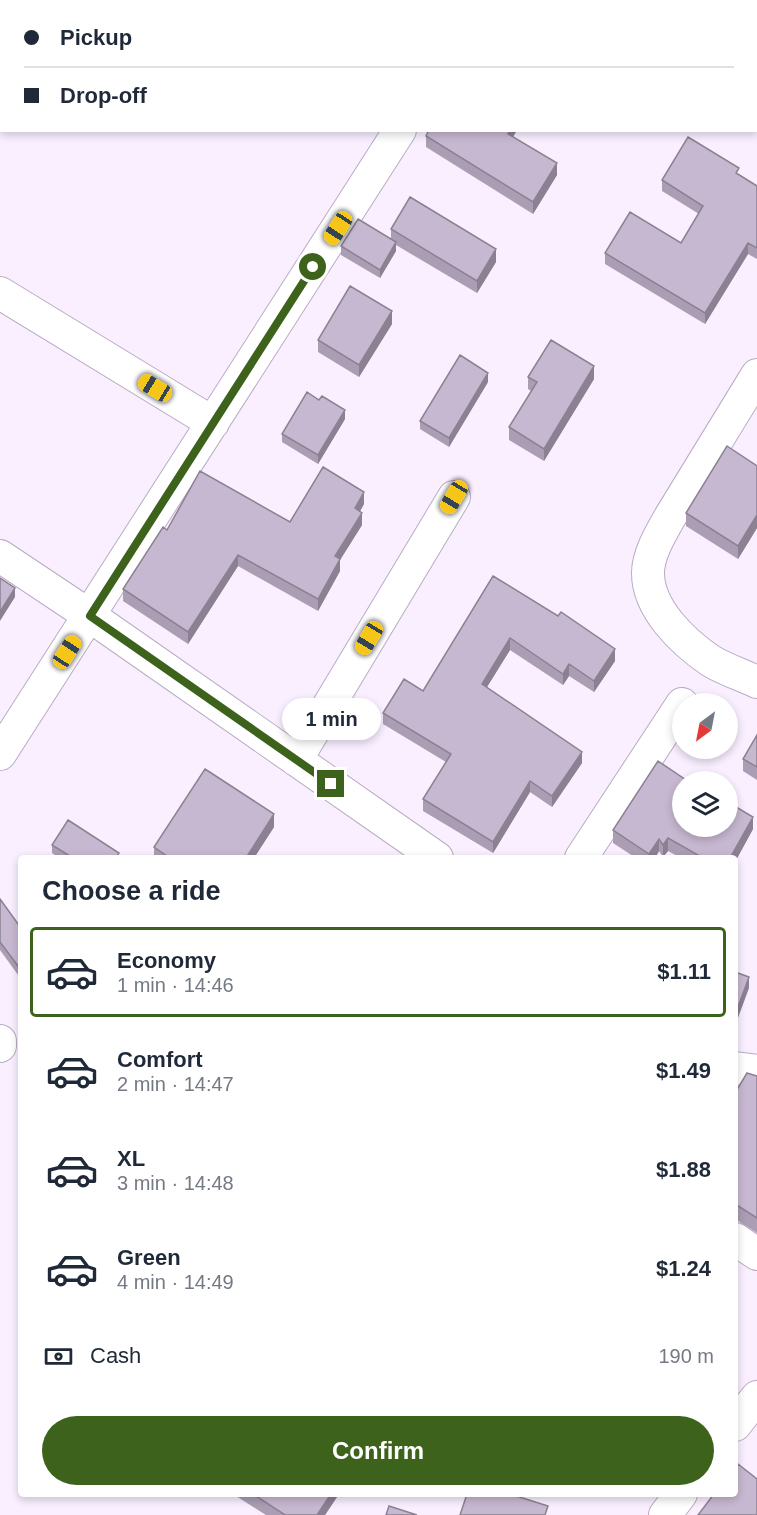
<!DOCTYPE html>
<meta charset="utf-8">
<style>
:root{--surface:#fff;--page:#f6f6f7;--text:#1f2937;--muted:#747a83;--line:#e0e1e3;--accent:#3d621b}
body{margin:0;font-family:Helvetica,sans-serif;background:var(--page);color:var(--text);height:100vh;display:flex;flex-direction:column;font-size:22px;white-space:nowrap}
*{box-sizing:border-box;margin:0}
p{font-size:20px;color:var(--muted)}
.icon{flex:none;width:33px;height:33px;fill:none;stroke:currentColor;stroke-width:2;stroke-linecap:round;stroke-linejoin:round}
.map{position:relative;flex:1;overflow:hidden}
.drawer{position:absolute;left:18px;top:855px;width:720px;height:642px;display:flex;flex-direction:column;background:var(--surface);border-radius:6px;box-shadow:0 3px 9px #0003}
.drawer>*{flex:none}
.banner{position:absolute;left:0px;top:0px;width:758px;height:132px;box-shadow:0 3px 9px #0003;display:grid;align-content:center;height:132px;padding:0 24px;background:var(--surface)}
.needle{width:39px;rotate:212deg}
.buttons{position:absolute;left:672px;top:693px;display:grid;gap:12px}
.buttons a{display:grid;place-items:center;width:66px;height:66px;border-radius:50%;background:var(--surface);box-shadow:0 3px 9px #0003;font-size:30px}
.end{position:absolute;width:27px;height:27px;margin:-14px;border:8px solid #3d621b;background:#fff;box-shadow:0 0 0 3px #fff}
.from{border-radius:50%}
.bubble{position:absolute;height:42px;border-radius:21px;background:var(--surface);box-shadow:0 3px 9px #0003;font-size:20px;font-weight:600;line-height:42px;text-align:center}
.car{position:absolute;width:18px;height:36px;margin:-18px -9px;border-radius:8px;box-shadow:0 0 4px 2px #0007;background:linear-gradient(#f5c518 24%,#345 0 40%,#f5c518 0 76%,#345 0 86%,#f5c518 0)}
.banner b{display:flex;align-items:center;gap:21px;height:57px;font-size:22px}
.banner b+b{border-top:2px solid var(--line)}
.banner i{width:15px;height:15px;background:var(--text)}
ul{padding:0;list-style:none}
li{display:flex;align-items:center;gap:18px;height:90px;margin:0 12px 9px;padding:0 12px;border:3px solid transparent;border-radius:6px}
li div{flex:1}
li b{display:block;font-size:22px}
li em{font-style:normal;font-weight:600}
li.current{border-color:var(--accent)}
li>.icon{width:54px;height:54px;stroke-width:1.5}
h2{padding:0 24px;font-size:27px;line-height:72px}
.pay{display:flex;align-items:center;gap:15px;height:66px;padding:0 24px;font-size:22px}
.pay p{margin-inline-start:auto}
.action{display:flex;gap:12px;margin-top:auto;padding:12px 24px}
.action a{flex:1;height:69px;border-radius:36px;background:var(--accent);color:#fff;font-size:24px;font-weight:600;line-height:69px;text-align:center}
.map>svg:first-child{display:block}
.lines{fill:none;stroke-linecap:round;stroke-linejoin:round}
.minor-casing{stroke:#baabc4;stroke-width:34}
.minor{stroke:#fff;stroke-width:32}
.wall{fill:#ab9eb4}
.shaded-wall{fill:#8b8192}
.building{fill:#c7b8d1;stroke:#8b8192;stroke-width:1.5}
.route{stroke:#3d621b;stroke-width:8}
</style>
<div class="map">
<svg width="757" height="1515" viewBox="0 0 757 1515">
<rect width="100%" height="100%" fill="#f9efff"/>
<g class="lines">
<defs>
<path id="minor" d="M 483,2 L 484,0
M 0,293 L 213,423
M 757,375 L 670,517 C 661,533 648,554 648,573 C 648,609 683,642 711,661 C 724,669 742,675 757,682
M 0,556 L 90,616 L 437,858
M 0,754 L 400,130
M 296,760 L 454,497
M 581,858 L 682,704
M 0,1041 L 0,1046
M 735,1068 L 757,1071
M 735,1239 L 757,1254
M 735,1425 L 757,1397
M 665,1515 L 681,1494"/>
</defs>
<!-- minor casing -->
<use href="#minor" class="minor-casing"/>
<!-- minor -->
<use href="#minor" class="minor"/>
</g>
<!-- wall -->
<path class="wall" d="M 396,0 L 445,0 L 444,2 L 399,2 Z
M 501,0 L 628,0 L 628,2 L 501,2 Z
M 429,130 L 517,130 L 513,137 L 557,175 L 533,214 L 426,147 L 426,136 Z
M 739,174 L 757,186 L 757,259 L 748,254 L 705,324 L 605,264 L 605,253 L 681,243 L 699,214 L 662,191 L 662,180 Z
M 391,229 L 496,262 L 477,293 L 396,245 L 396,251 L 380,278 L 341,255 L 341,246 L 391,239 Z
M 392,324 L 359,377 L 318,352 L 318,340 Z
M 528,377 L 594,379 L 544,461 L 509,440 L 509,427 L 531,391 L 528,389 Z
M 488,382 L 449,447 L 420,429 L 420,421 Z
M 345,419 L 318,464 L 282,442 L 282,434 Z
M 757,466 L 757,528 L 738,559 L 686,526 L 686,513 Z
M 364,504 L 360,511 L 362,525 L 340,560 L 340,571 L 318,611 L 238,566 L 188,644 L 123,601 L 123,589 L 167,530 L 290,522 Z
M 493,576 L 615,661 L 594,692 L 569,676 L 563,685 L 510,650 L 487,687 L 582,763 L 552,807 L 530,792 L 493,853 L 423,811 L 423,799 L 446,762 L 383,724 L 383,713 L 423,691 Z
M 757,735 L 757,780 L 743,771 L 743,759 Z
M 274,827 L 254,858 L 154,858 L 154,847 Z
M 753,829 L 735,862 L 735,858 L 681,858 L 668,851 L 663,857 L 659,851 L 655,858 L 636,858 L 613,843 L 613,830 Z
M 52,845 L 119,858 L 59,858 L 52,853 Z
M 0,899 L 21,928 L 21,979 L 0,950 Z
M 757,1076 L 757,1233 L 735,1219 L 735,1093 Z
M 236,1494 L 339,1494 L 325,1515 L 266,1515 L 236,1496 Z"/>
<!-- shaded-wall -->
<path class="shaded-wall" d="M 510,130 L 517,130 L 508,145 L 508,134 Z
M 557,163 L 557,175 L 533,214 L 533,202 Z
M 396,242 L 396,251 L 380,278 L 380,270 Z
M 748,243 L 748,254 L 705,324 L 705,313 Z
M 496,249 L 496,262 L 477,293 L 477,281 Z
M 392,311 L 392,324 L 359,377 L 359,365 Z
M 594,366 L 594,379 L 544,461 L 544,449 Z
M 488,373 L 488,382 L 449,447 L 449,438 Z
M 345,410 L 345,419 L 318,464 L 318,455 Z
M 364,492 L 364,504 L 355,520 L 355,508 Z
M 362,513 L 362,525 L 340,560 L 340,571 L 318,611 L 318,599 L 335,556 Z
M 757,515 L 757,528 L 738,559 L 738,546 Z
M 238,555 L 238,566 L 188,644 L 188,632 Z
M 15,588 L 15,597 L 0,621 L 0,612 Z
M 510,638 L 510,650 L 482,695 L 482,684 Z
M 615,649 L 615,661 L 594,692 L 594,681 Z
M 569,664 L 569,676 L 563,685 L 563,674 Z
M 582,752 L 582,763 L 552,807 L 552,796 Z
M 530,781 L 530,792 L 493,853 L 493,842 Z
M 274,814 L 274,827 L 254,858 L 246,858 Z
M 753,817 L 753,829 L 735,862 L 735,858 L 730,858 Z
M 668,838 L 668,851 L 663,857 L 663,845 Z
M 659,839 L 659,851 L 655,858 L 649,858 L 649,854 Z
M 749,977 L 749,988 L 735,1026 L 735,1015 Z
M 331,1494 L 339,1494 L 325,1515 L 317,1515 Z"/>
<!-- building -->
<path class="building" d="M 410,0 L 439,0 L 438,2 L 412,2 Z
M 511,0 L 625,0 L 624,2 L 514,2 Z
M 429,130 L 510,130 L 508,134 L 557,163 L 533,202 L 426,136 Z
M 688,137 L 739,168 L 736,173 L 757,186 L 757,248 L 748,243 L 705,313 L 605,253 L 630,212 L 681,243 L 703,206 L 662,180 Z
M 410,197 L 496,249 L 477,281 L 391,229 Z
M 358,219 L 396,242 L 380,270 L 341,246 Z
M 350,286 L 392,311 L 359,365 L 318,340 Z
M 551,340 L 594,366 L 544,449 L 509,427 L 537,382 L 528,377 Z
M 460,355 L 488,373 L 449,438 L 420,421 Z
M 307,392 L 319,400 L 322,396 L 345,410 L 318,455 L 282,434 Z
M 727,446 L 757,466 L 757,515 L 738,546 L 686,513 Z
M 323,467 L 364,492 L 355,508 L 362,513 L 335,556 L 340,559 L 318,599 L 238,555 L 188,632 L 123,589 L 163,527 L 167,530 L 200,471 L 290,522 Z
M 493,576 L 558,616 L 561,612 L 615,649 L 594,681 L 569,664 L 563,674 L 510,638 L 482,684 L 582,752 L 552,796 L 530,781 L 493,842 L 423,799 L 451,754 L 383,713 L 404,679 L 423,691 Z
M 0,578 L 15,588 L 0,612 Z
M 757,735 L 757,767 L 743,759 Z
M 658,761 L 689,782 L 682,782 L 682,826 L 728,826 L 728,802 L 753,817 L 730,858 L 703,858 L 668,838 L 663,845 L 659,839 L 649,854 L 613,830 Z
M 205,769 L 274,814 L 246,858 L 170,858 L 154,847 Z
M 68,820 L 119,853 L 116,858 L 73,858 L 52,845 Z
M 0,899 L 21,928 L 21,970 L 0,942 Z
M 735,972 L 749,977 L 735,1015 Z
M 747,1073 L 757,1076 L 757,1218 L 735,1204 L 735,1093 Z
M 738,1464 L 757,1479 L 757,1515 L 698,1515 L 714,1494 L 735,1494 L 735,1468 Z
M 253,1494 L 331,1494 L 317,1515 L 285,1515 Z
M 467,1494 L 510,1494 L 548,1506 L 545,1515 L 460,1515 Z
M 389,1506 L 417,1515 L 386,1515 Z"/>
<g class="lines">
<!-- route -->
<path class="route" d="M 313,267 L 90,616 L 331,784"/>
</g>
</svg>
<div class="buttons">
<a><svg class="needle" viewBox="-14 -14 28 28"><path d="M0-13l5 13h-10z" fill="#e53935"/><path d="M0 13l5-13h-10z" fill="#747a83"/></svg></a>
<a><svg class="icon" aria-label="layers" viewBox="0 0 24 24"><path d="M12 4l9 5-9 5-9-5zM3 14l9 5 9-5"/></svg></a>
</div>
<i class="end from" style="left:313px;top:267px"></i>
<i class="end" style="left:331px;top:784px"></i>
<div class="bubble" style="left:282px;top:698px;width:99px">1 min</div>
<i class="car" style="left:338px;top:228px;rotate:213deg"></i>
<i class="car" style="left:155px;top:388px;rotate:301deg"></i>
<i class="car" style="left:454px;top:497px;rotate:211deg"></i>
<i class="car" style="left:369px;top:638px;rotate:211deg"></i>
<i class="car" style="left:67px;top:652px;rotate:33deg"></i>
<div class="banner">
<b><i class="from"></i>Pickup</b>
<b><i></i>Drop-off</b>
</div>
<section class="drawer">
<h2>Choose a ride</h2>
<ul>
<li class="current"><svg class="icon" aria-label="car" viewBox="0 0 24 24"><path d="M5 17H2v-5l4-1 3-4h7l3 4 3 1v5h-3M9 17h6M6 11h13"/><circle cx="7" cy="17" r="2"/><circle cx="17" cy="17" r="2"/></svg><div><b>Economy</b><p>1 min · 14:46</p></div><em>$1.11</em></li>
<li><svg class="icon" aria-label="car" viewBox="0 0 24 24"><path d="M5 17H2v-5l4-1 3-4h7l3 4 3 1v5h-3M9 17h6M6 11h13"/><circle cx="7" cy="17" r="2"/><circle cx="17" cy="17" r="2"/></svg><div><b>Comfort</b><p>2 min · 14:47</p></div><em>$1.49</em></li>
<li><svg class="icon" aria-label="car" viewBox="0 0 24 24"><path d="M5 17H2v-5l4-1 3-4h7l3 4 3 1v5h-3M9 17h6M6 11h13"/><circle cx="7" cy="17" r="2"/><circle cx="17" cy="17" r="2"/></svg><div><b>XL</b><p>3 min · 14:48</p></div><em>$1.88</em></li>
<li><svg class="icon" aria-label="car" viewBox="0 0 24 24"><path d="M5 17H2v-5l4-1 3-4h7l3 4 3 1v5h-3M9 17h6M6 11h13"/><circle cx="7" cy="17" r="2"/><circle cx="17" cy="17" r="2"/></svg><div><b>Green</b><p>4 min · 14:49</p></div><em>$1.24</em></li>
</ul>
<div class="pay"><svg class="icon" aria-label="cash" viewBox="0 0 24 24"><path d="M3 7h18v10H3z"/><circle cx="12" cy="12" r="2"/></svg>Cash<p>190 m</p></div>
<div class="action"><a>Confirm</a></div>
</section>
</div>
